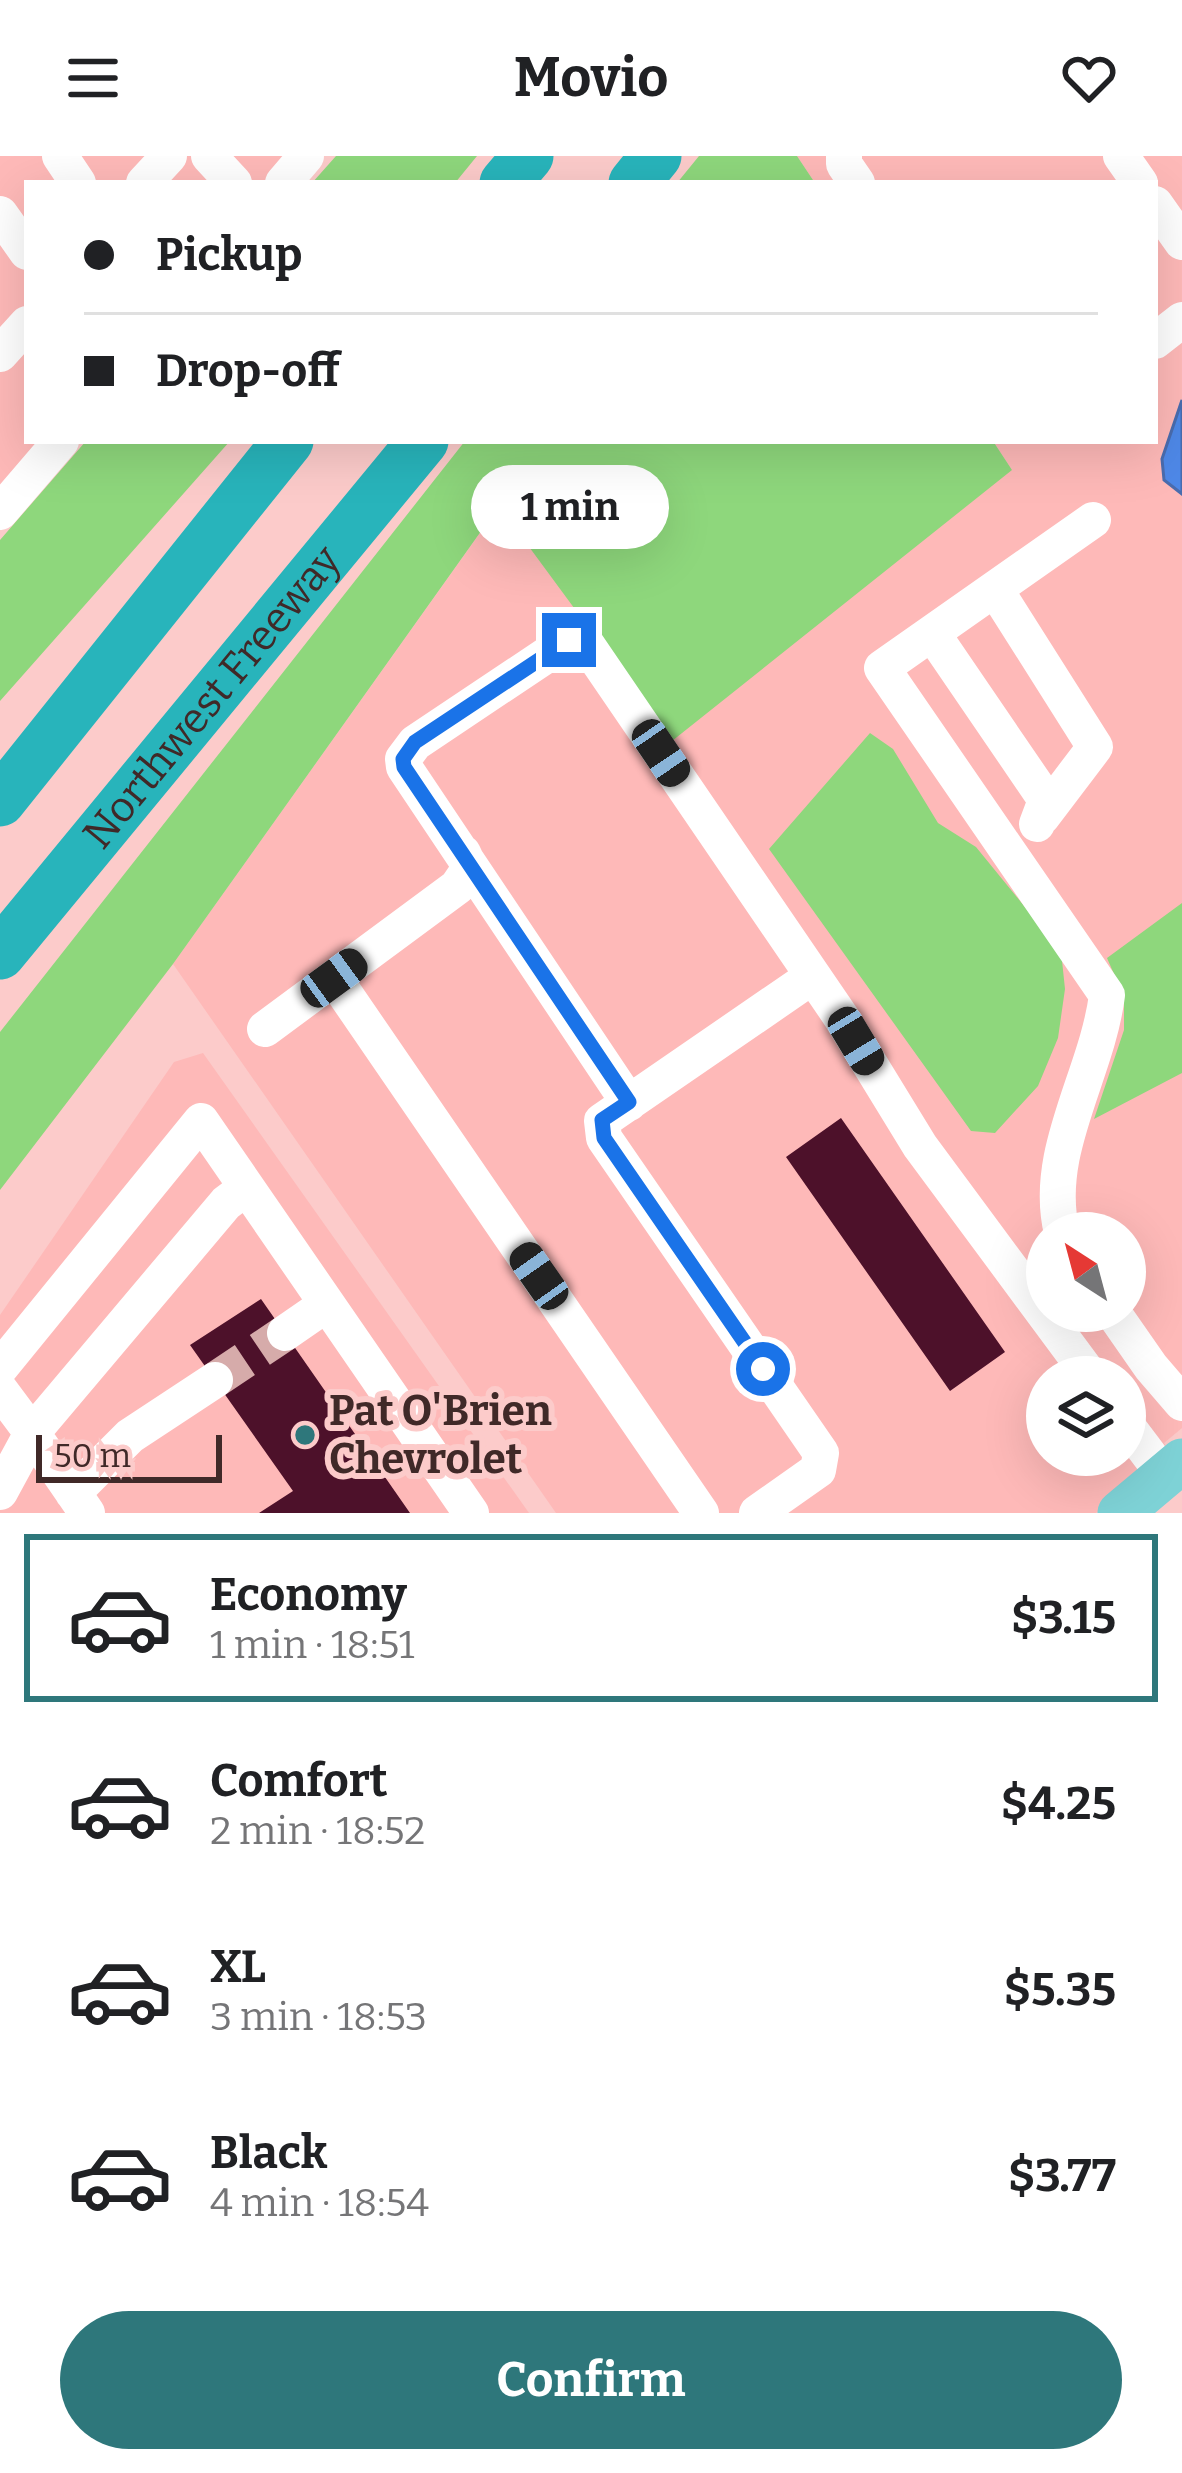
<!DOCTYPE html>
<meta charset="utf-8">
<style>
:root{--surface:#fff;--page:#f6f6f6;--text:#202124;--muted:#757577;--line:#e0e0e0;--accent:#2e777b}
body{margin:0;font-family:Bitter,serif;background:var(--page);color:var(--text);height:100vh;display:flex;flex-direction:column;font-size:45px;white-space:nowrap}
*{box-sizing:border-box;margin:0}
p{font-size:39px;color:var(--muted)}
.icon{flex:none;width:66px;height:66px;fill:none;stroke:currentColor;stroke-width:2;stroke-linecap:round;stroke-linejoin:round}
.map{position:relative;height:1357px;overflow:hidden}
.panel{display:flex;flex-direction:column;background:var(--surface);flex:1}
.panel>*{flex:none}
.hud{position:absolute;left:24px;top:24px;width:1134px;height:264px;border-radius:0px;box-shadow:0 12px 48px #0002;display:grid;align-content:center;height:264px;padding:0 60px;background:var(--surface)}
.needle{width:78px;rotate:324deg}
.controls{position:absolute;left:1026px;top:1056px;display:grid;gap:24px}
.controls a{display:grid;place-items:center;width:120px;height:120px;border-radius:50%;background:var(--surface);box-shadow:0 12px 48px #0002;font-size:60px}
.scale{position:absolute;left:36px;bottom:30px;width:186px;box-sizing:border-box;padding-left:12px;border:6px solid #402928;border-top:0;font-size:33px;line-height:42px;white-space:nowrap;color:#402928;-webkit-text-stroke:9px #fccbca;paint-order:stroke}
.end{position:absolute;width:54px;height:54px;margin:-27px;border:15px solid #1a73e8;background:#fff;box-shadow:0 0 0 6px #fff}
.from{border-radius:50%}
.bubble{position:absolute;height:84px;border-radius:42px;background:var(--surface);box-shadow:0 12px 48px #0002;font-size:39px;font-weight:700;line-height:84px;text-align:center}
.car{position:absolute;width:36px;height:72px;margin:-36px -18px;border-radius:15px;box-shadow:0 0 9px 3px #0007;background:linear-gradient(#222 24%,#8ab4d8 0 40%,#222 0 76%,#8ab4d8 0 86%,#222 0)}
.hud b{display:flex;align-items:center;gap:42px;height:114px;font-size:45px}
.hud b+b{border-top:3px solid var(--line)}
.hud i{width:30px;height:30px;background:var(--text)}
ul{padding:21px 0 0;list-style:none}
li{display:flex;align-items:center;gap:36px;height:168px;margin:0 24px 18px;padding:0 36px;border:6px solid transparent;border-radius:0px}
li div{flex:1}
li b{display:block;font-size:45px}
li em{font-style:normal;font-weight:700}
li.on{border-color:var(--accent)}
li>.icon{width:108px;height:108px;stroke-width:1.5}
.button{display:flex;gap:24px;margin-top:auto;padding:24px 60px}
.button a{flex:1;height:138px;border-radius:72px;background:var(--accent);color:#fff;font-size:48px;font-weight:700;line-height:138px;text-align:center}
header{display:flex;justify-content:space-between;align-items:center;height:156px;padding:0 60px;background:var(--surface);font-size:54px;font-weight:700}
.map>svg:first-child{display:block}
.built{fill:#feb9b8;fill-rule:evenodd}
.green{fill:#8ed77c}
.water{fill:#4e88e7;stroke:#4a6cae;stroke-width:3}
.building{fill:#4d112a}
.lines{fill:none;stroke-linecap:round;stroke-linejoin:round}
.minor-tunnel{stroke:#d6abaa;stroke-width:36;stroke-dasharray:36 18;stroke-linecap:butt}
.minor{stroke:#fff;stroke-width:36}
.major{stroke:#7ed2d6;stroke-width:45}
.highway{stroke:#28b4bb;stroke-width:51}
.route{stroke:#1a73e8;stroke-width:15}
.poi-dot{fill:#2e777b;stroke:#fccbca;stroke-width:4.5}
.labels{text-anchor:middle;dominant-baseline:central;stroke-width:12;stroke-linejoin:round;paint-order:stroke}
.street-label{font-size:42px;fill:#402928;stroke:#fccbca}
.poi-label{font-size:42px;font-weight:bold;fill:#402928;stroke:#fccbca;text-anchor:start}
</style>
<header><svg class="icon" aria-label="menu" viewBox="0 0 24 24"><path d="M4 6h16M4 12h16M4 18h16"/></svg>Movio<svg class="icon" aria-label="heart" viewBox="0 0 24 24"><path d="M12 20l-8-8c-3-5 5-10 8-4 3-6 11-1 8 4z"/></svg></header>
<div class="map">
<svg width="1182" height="1357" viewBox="0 0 1182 1357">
<rect width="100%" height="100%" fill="#fccbca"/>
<!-- built -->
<path class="built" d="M 0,0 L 295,0 L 272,27 L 27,27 L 27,285 L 49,285 L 0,341 Z
M 797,0 L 1182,0 L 1182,1272 L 1164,1287 L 1168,1294 L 1096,1357 L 556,1357 L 173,808 L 500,349 L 1012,314 L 993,285 L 1155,285 L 1155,27 L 815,27 ZM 1047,1077 L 1125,1077 L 1125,1155 L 1047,1155 ZM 1047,1221 L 1125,1221 L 1125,1299 L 1047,1299 Z
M 203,897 L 529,1357 L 0,1357 L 0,1159 L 174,906 Z"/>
<!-- green -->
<path class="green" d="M 336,0 L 477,0 L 455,27 L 312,27 Z
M 699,0 L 797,0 L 815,27 L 677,27 Z
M 86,285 L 230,285 L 0,545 L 0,384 Z
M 465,285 L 993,285 L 1012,314 L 672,585 L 499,350 L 173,808 L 0,1034 L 0,876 Z
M 870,577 L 893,593 L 938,667 L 976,691 L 1061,795 L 1065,833 L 1058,882 L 1038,930 L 995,977 L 971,975 L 769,693 Z
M 1182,747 L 1182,917 L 1094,963 L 1124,874 L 1124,841 L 1107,802 Z"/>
<!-- water -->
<path class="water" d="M 1182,244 L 1182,338 L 1164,324 L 1162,303 Z"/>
<!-- building -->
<path class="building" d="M 841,962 L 1005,1196 L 950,1235 L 786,1001 Z
M 261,1143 L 410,1357 L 259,1357 L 293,1335 L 190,1189 Z"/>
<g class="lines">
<!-- minor-tunnel -->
<path class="minor-tunnel" d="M 215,1224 L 285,1177"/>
<!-- minor -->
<path class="minor" d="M 60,0 L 78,27
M 209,0 L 234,27
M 844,0 L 844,8 L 857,27
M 1121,0 L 1140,27
M 144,27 L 169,0
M 283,27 L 306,0
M 1155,48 L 1182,86
M 0,58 L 27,96
M 1155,185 L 1182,164
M 0,198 L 27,168
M 0,356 L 61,285
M 995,433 L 1095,591 L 1042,661
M 932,477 L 1046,644 L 1037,668
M 334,822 L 701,1357
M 265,873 L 457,731 L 470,712 L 463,697
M 629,947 L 404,611 L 403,603 L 415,587 L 569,484 L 585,486 L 841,861 L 920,990 L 1091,1221
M 1062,1077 C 1042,996 1097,919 1107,839 L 882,512 L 1093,364
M 1112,1155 L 1151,1211 L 1182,1247
M 285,1177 L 327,1148
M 0,1212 L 201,965 L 471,1357
M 0,1234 L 32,1277 L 226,1047 L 246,1032
M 1125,1267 L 1165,1320
M 0,1336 L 32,1277 L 87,1357
M 73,1337 L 130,1280 L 215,1224
M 757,1357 L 818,1314 L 821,1297 L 604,982 L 602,965 L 813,820"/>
<!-- major -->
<path class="major" d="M 1120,1357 L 1182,1305"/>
<!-- highway -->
<g class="highway">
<path d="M 505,27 L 528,0"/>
<path d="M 634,27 L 656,0"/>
<path d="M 0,645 L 288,285"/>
<path id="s1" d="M 0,798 L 423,285"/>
</g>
</g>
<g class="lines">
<!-- route -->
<path class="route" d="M 569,484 L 415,586 L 403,603 L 404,611 L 629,946 L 602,964 L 604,982 L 763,1213"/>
</g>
<!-- markers -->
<circle class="poi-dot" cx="305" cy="1279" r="12"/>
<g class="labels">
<!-- street labels -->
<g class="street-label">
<text stroke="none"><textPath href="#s1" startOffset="333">Northwest Freeway</textPath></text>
</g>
<!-- poi labels -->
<g class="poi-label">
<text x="329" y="1255">Pat O'Brien<tspan x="329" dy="48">Chevrolet</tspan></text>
</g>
</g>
</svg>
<div class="controls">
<a><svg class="needle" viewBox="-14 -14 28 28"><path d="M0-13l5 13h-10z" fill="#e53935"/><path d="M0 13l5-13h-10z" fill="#757577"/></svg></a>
<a><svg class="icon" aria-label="layers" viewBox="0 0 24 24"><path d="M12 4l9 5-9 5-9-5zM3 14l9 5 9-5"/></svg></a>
</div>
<div class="scale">50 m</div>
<i class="end from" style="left:763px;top:1213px"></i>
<i class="end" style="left:569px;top:484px"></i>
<div class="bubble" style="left:471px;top:309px;width:198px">1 min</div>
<i class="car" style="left:661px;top:597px;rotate:146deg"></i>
<i class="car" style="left:334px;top:822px;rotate:54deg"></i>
<i class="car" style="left:856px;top:885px;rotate:149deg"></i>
<i class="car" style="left:539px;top:1120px;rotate:325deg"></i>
<div class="hud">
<b><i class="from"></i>Pickup</b>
<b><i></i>Drop-off</b>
</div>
</div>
<section class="panel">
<ul>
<li class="on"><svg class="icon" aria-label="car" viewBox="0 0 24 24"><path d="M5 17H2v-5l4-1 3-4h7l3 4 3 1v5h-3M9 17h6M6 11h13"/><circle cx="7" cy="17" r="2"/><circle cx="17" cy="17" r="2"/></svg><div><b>Economy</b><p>1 min · 18:51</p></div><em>$3.15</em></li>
<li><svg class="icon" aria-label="car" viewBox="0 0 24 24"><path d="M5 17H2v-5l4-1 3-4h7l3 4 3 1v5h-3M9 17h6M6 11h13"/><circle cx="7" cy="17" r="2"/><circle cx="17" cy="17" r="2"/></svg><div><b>Comfort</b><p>2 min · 18:52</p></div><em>$4.25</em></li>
<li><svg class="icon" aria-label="car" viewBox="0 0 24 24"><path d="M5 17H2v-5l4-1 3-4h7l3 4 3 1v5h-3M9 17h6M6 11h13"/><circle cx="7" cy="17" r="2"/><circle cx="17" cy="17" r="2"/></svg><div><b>XL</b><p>3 min · 18:53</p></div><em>$5.35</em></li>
<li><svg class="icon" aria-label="car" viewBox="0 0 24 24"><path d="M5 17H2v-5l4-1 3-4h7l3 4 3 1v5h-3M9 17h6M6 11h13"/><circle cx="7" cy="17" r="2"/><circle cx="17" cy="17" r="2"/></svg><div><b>Black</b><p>4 min · 18:54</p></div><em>$3.77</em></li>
</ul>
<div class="button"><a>Confirm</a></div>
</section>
